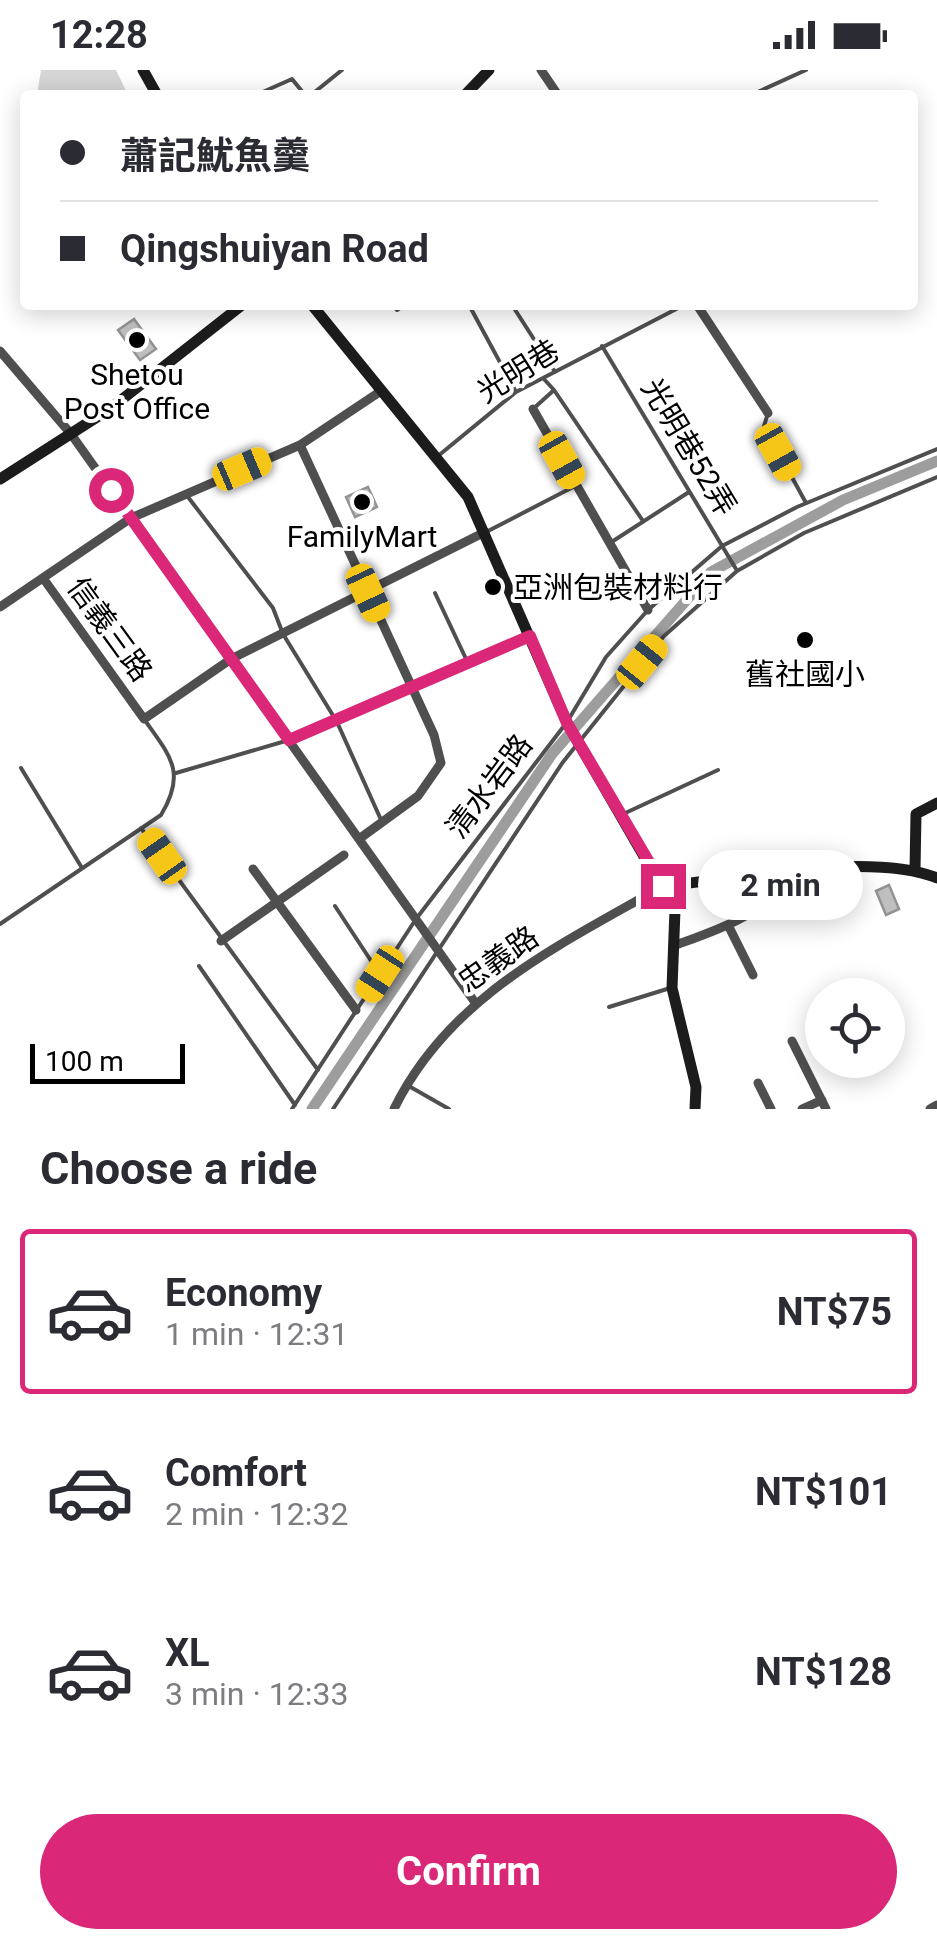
<!DOCTYPE html>
<meta charset="utf-8">
<style>
:root{--surface:#fff;--page:#f2f2f3;--text:#2b2b33;--muted:#7c7c81;--line:#e1e1e2;--accent:#db2777}
body{margin:0;font-family:Roboto,"Noto Sans TC",sans-serif;background:var(--page);color:var(--text);height:100vh;display:flex;flex-direction:column;font-size:38px;white-space:nowrap}
*{box-sizing:border-box;margin:0}
p{font-size:32px;color:var(--muted)}
.icon{flex:none;width:55px;height:55px;fill:none;stroke:currentColor;stroke-width:2;stroke-linecap:round;stroke-linejoin:round}
.map{position:relative;height:1039px;overflow:hidden}
.drawer{display:flex;flex-direction:column;background:var(--surface);flex:1}
.drawer>*{flex:none}
.top-card{position:absolute;left:20px;top:20px;width:898px;height:220px;border-radius:10px;box-shadow:0 5px 25px #0003;display:grid;align-content:center;height:220px;padding:0 40px;background:var(--surface)}
.buttons{position:absolute;left:805px;top:908px;display:grid;gap:20px}
.buttons a{display:grid;place-items:center;width:100px;height:100px;border-radius:50%;background:var(--surface);box-shadow:0 5px 25px #0003;font-size:50px}
.scale{position:absolute;left:30px;bottom:25px;width:155px;box-sizing:border-box;padding-left:10px;border:5px solid #000;border-top:0;font-size:28px;line-height:35px;white-space:nowrap;color:#000;-webkit-text-stroke:8px #fff;paint-order:stroke}
.end{position:absolute;width:45px;height:45px;margin:-22px;border:12px solid #db2777;background:#fff;box-shadow:0 0 0 5px #fff}
.from{border-radius:50%}
.bubble{position:absolute;height:70px;border-radius:35px;background:var(--surface);box-shadow:0 5px 25px #0003;font-size:32px;font-weight:700;line-height:70px;text-align:center}
.car{position:absolute;width:30px;height:60px;margin:-30px -15px;border-radius:12px;box-shadow:0 0 8px 2px #0007;background:linear-gradient(#f5c518 24%,#345 0 40%,#f5c518 0 76%,#345 0 86%,#f5c518 0)}
.top-card b{display:flex;align-items:center;gap:35px;height:95px;font-size:38px}
.top-card b+b{border-top:2px solid var(--line)}
.top-card i{width:25px;height:25px;background:var(--text)}
ul{padding:0;list-style:none}
li{display:flex;align-items:center;gap:30px;height:165px;margin:0 20px 15px;padding:0 20px;border:5px solid transparent;border-radius:10px}
li div{flex:1}
li b{display:block;font-size:38px}
li em{font-style:normal;font-weight:700}
li.current{border-color:var(--accent)}
li>.icon{width:90px;height:90px;stroke-width:1.5}
h2{padding:0 40px;font-size:45px;line-height:120px}
.primary-button{display:flex;gap:20px;margin-top:auto;padding:20px 40px}
.primary-button a{flex:1;height:115px;border-radius:60px;background:var(--accent);color:#fff;font-size:40px;font-weight:700;line-height:115px;text-align:center}
.status{display:flex;justify-content:space-between;align-items:center;height:70px;padding:0 50px;background:var(--surface);direction:ltr}
.status svg{height:28px;fill:currentColor}
.map>svg:first-child{display:block}
.green{fill:#d6d6d6}
.lines{fill:none;stroke-linecap:round;stroke-linejoin:round}
.canal{stroke:#9d9d9d;stroke-width:11}
.building{fill:#bfbfbf;stroke:#939393;stroke-width:2.5}
.lane{stroke:#4f4f4f;stroke-width:4}
.street{stroke:#4f4f4f;stroke-width:9}
.secondary{stroke:#1c1c1c;stroke-width:11}
.route{stroke:#db2777;stroke-width:12}
.poi-dot{fill:#000;stroke:#fff;stroke-width:4}
.labels{text-anchor:middle;dominant-baseline:central;stroke-width:8;stroke-linejoin:round;paint-order:stroke}
.street-label{font-size:30px;fill:#000;stroke:#fff}
.poi-label{font-size:30px;fill:#000;stroke:#fff}
</style>
<div class="status"><b>12:28</b><svg viewBox="0 0 49 12"><path d="M0 12V9h3v3zM5 12V6h3v6zM10 12V3h3v9zM15 12V0h3v12zM26 1h20v11H26zM47 4h2v5h-2z"/></svg></div>
<div class="map">
<svg width="937" height="1039" viewBox="0 0 937 1039">
<rect width="100%" height="100%" fill="#fff"/>
<!-- green -->
<path class="green" d="M 41,0 L 116,0 L 128,25 L 37,25 Z"/>
<g class="lines">
<!-- canal -->
<path class="canal" d="M 312,1039 L 552,684 L 711,502 L 843,430 L 937,391"/>
</g>
<!-- building -->
<path class="building" d="M 134,249 L 156,279 L 140,290 L 118,260 Z
M 368,417 L 377,437 L 355,447 L 346,427 Z
M 889,815 L 899,839 L 886,845 L 876,821 Z"/>
<g class="lines">
<!-- lane -->
<path class="lane" d="M 256,25 L 292,9 L 305,25
M 311,25 L 342,0
M 751,25 L 806,0
M 393,235 L 397,240 L 404,235
M 469,235 L 516,322
M 512,235 L 555,302
M 602,276 L 736,499
M 554,320 L 643,451
M 533,339 L 554,320 L 543,308
M 768,343 L 764,356 L 806,433
M 438,386 L 516,322 L 684,235
M 188,427 L 273,538 L 283,564 L 337,652 L 382,752
M 488,461 L 577,415
M 610,473 L 689,422
M 435,523 L 467,591
M 21,698 L 82,798
M 176,703 L 289,670 L 525,569
M 621,745 L 718,700
M 141,758 L 318,1000
M 335,836 L 379,903
M 0,854 L 161,745 C 187,702 170,686 144,649
M 199,896 L 295,1035
M 609,937 L 667,919
M 407,1015 L 449,1039
M 292,1039 L 416,849 L 567,652 L 606,587 L 648,540 L 722,476 L 797,437 L 937,379
M 333,1039 L 563,692 L 664,566 L 737,501 L 804,463 L 937,407"/>
<!-- street -->
<path class="street" d="M 541,0 L 558,25
M 697,235 L 768,343
M 0,281 L 71,364 L 474,931
M 533,339 L 648,540
M 300,375 L 434,665 L 441,693 L 418,726 L 359,769
M 43,508 L 144,649 L 231,589 L 485,462
M 0,537 L 131,448 L 300,375 L 381,321
M 253,799 L 356,940
M 729,857 L 753,905
M 221,871 L 344,785
M 673,876 C 711,862 769,845 787,804
M 792,971 L 826,1039
M 758,1013 L 771,1039
M 394,1039 C 449,926 560,875 663,816
M 802,1039 L 822,1030
M 930,1039 L 937,1035"/>
<!-- secondary -->
<path class="secondary" d="M 143,0 L 157,25
M 465,25 L 489,0
M 312,235 L 468,427 L 567,653 L 675,840 L 672,918 L 696,1017 L 695,1039
M 0,409 L 111,338 L 242,235
M 915,800 L 916,744 L 937,733
M 663,816 C 737,809 870,781 937,808"/>
</g>
<g class="lines">
<!-- route -->
<path class="route" d="M 111,420 L 289,670 L 530,566 L 567,653 L 663,816"/>
</g>
<!-- markers -->
<g class="poi-dot">
<circle cx="137" cy="270" r="10"/>
<circle cx="362" cy="432" r="10"/>
<circle cx="493" cy="517" r="10"/>
<circle cx="805" cy="570" r="10"/>
</g>
<g class="labels">
<!-- street labels -->
<g class="street-label">
<text transform="translate(518 301) rotate(-32)">光明巷</text>
<text transform="translate(689 377) rotate(59)">光明巷52弄</text>
<text transform="translate(110 559) rotate(54)">信義三路</text>
<text transform="translate(489 716) rotate(-53)">清水岩路</text>
<text transform="translate(498 889) rotate(-35)">忠義路</text>
</g>
<!-- poi labels -->
<g class="poi-label">
<text x="137" y="304">Shetou<tspan x="137" dy="34">Post Office</tspan></text>
<text x="362" y="466">FamilyMart</text>
<text x="513" y="517" text-anchor="start">亞洲包裝材料行</text>
<text x="805" y="604">舊社國小</text>
</g>
</g>
</svg>
<div class="buttons">
<a><svg class="icon" aria-label="locate" viewBox="0 0 24 24"><circle cx="12" cy="12" r="6"/><path d="M12 2v4M12 18v4M2 12h4M18 12h4"/></svg></a>
</div>
<div class="scale">100 m</div>
<i class="end from" style="left:111px;top:420px"></i>
<i class="end" style="left:663px;top:816px"></i>
<div class="bubble" style="left:698px;top:780px;width:165px">2 min</div>
<i class="car" style="left:778px;top:382px;rotate:151deg"></i>
<i class="car" style="left:562px;top:390px;rotate:151deg"></i>
<i class="car" style="left:242px;top:399px;rotate:67deg"></i>
<i class="car" style="left:368px;top:523px;rotate:155deg"></i>
<i class="car" style="left:642px;top:592px;rotate:39deg"></i>
<i class="car" style="left:162px;top:786px;rotate:325deg"></i>
<i class="car" style="left:380px;top:904px;rotate:213deg"></i>
<div class="top-card">
<b><i class="from"></i>蕭記魷魚羹</b>
<b><i></i>Qingshuiyan Road</b>
</div>
</div>
<section class="drawer">
<h2>Choose a ride</h2>
<ul>
<li class="current"><svg class="icon" aria-label="car" viewBox="0 0 24 24"><path d="M5 17H2v-5l4-1 3-4h7l3 4 3 1v5h-3M9 17h6M6 11h13"/><circle cx="7" cy="17" r="2"/><circle cx="17" cy="17" r="2"/></svg><div><b>Economy</b><p>1 min · 12:31</p></div><em>NT$75</em></li>
<li><svg class="icon" aria-label="car" viewBox="0 0 24 24"><path d="M5 17H2v-5l4-1 3-4h7l3 4 3 1v5h-3M9 17h6M6 11h13"/><circle cx="7" cy="17" r="2"/><circle cx="17" cy="17" r="2"/></svg><div><b>Comfort</b><p>2 min · 12:32</p></div><em>NT$101</em></li>
<li><svg class="icon" aria-label="car" viewBox="0 0 24 24"><path d="M5 17H2v-5l4-1 3-4h7l3 4 3 1v5h-3M9 17h6M6 11h13"/><circle cx="7" cy="17" r="2"/><circle cx="17" cy="17" r="2"/></svg><div><b>XL</b><p>3 min · 12:33</p></div><em>NT$128</em></li>
</ul>
<div class="primary-button"><a>Confirm</a></div>
</section>
